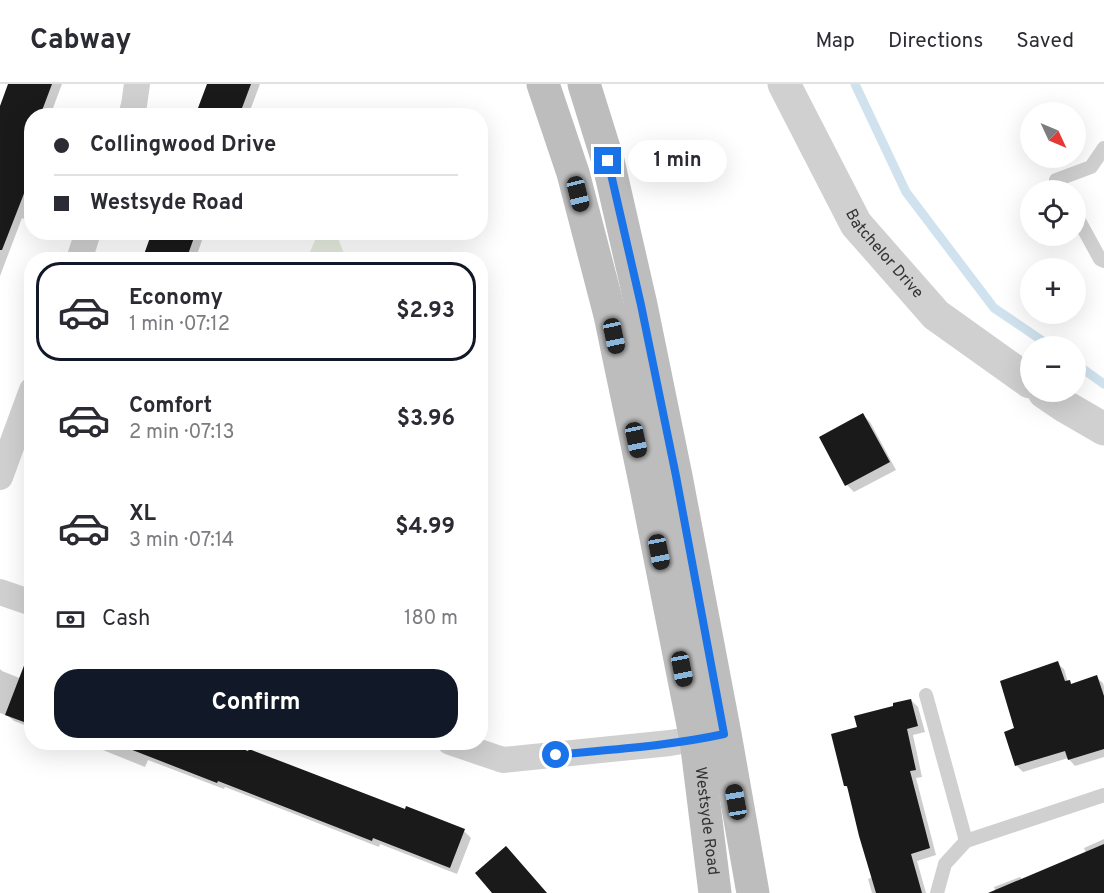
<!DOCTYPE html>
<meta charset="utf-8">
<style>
:root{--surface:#fff;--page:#f2f2f3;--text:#2b2b33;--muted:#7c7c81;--line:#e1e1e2;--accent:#111827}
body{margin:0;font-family:Overpass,sans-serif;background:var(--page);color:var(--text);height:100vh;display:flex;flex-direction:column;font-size:22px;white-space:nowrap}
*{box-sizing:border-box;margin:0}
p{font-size:20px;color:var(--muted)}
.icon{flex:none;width:33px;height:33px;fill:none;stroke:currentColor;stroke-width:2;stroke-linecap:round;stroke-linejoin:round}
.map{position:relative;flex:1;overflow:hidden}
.panel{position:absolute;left:24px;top:168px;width:464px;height:498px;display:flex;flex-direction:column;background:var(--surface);border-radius:24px;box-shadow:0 6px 24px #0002}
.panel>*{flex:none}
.top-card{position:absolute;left:24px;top:24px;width:464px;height:132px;border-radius:24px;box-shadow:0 6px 24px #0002;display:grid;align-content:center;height:132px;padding:0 30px;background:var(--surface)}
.needle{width:39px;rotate:134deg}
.tools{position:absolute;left:1020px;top:18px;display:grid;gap:12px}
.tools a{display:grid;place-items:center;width:66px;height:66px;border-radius:50%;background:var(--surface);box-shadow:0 6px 24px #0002;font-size:30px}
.end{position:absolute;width:27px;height:27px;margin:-14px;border:8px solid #1a73e8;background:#fff;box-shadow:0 0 0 3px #fff}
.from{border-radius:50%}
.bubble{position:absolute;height:42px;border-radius:21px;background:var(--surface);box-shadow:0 6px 24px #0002;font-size:20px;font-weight:700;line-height:42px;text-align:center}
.car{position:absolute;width:18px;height:36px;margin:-18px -9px;border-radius:8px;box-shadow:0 0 4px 2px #0007;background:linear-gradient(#222 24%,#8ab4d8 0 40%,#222 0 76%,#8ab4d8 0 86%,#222 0)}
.top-card b{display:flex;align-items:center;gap:21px;height:57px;font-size:22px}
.top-card b+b{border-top:2px solid var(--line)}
.top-card i{width:15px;height:15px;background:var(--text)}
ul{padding:10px 0 0;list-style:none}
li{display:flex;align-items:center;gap:18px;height:99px;margin:0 12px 9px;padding:0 18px;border:3px solid transparent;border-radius:24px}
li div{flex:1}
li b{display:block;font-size:22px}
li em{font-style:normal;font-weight:700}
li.on{border-color:var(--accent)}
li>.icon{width:54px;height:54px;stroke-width:1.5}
.pay{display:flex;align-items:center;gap:15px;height:66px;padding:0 30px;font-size:22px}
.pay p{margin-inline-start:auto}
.primary-button{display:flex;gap:12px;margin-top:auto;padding:12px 30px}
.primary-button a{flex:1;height:69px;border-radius:24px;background:var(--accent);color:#fff;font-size:24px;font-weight:700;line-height:69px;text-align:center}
header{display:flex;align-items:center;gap:36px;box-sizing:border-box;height:84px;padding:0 30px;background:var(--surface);border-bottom:2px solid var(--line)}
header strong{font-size:28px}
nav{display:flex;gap:33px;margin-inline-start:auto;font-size:21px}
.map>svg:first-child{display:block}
.green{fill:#e6ecdf}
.shadow{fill:#0003}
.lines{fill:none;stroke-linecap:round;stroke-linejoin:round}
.stream{stroke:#cfe2ee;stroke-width:9}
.building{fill:#1a1a1a}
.service{stroke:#d0d0d0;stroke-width:14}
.minor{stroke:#d0d0d0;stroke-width:26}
.tertiary{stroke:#d0d0d0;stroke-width:33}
.secondary{stroke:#bdbdbd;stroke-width:33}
.route{stroke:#1a73e8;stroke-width:8}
.labels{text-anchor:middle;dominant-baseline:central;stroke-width:6;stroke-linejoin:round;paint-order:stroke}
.street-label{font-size:16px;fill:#333;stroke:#fff}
</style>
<header>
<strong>Cabway</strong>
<nav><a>Map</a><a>Directions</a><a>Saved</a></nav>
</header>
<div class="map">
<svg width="1104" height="809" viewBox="0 0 1104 809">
<rect width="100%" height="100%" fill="#fff"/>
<!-- green -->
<path class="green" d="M 318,149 L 336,149 L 346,175 L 307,175 Z"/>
<!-- shadow -->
<path class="shadow" d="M 10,0 L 62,0 L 50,32 L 32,32 L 32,114 L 24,135 L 22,134 L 0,192 L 0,27 Z
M 209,0 L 260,0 L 248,32 L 197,32 Z
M 154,148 L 205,148 L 195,176 L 144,176 Z
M 863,331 L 870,338 L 896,386 L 854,408 L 847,401 Z
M 1057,579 L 1064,585 L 1068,598 L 1073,601 L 1096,593 L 1103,599 L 1104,603 L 1104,673 L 1075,682 L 1068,674 L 1023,688 L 1016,681 L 1016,645 Z
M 0,585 L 2,587 L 32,599 L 32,644 L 14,637 L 8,632 L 0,629 Z
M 911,616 L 918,623 L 925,648 L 913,651 L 922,693 L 916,694 L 936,771 L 917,777 L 926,809 L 872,809 L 868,795 L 873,793 L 849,706 L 845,701 L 859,644 L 894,623 Z
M 83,658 L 222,658 L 405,727 L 464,747 L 471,754 L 457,790 L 380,760 L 379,763 L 225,703 L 224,705 L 148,676 L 145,683 Z
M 1104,755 L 1104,809 L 996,809 L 994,803 L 1020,793 L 1023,796 L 1086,769 L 1084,764 Z"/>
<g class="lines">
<!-- stream -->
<path class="stream" d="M 855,0 L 906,108 L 994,224 L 1050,262
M 1076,280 L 1104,300"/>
</g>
<!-- building -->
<path class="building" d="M 8,0 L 52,0 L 40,32 L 32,32 L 32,89 L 2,166 L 0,166 L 0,22 Z
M 207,0 L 251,0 L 239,32 L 195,32 Z
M 152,148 L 196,148 L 186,176 L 142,176 Z
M 863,329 L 890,378 L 845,402 L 819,353 Z
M 30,566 L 32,567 L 32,641 L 5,631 Z
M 1058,577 L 1065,597 L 1070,596 L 1071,600 L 1097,591 L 1104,612 L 1104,665 L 1068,676 L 1065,667 L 1015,682 L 1004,648 L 1014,644 L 1000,597 Z
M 911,615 L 918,642 L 907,645 L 916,686 L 910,687 L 930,764 L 911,770 L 922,809 L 876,809 L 859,752 L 847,702 L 844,702 L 831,650 L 857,643 L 854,632 L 893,622 L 893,619 Z
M 117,658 L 226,658 L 248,667 L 249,665 L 405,725 L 406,722 L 465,745 L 450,784 L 373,754 L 372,757 L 218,697 L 217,699 L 117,660 Z
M 1104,760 L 1104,809 L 988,809 Z
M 506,762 L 547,809 L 492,809 L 475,789 Z"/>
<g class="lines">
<!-- service -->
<path class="service" d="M 1062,106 L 1056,96 L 1091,83 L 1104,64
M 1076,131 L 1100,175 L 1104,177
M 926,611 L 966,757
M 937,809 L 945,780 L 966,757 L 1104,711"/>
<!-- minor -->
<path class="minor" d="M 131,32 L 134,21 L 137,0
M 79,176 L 88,148
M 0,393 L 32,306
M 0,508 L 32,519
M 450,658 L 503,676 L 670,659 L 712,652"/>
<!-- tertiary -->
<g class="tertiary">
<path id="s1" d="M 784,0 L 856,140 L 936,231 L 1030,298"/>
<path d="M 1044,308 L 1066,323 L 1104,345"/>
</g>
<!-- secondary -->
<g class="secondary">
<path id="s2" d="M 543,0 L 573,89 L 610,231 L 645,398 L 696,656 L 715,809"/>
<path d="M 584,0 L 608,77 L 641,221 L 676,392 L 725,650 L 753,809"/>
</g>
</g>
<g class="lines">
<!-- route -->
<path class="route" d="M 556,671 C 613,665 669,662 724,650 L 676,392 L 641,221 L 608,77"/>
</g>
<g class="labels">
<!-- street labels -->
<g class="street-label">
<text stroke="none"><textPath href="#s1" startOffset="198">Batchelor Drive</textPath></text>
<text stroke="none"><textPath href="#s2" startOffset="756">Westsyde Road</textPath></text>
</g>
</g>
</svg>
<div class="tools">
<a><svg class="needle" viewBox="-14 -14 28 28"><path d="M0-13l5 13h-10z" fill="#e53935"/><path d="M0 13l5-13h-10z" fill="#7c7c81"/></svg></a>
<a><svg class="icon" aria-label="locate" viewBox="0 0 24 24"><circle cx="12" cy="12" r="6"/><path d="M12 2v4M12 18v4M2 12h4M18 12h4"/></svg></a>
<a>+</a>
<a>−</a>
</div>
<i class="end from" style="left:556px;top:671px"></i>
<i class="end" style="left:608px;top:77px"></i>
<div class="bubble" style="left:628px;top:56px;width:99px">1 min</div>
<i class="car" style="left:578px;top:110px;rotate:166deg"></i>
<i class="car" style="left:614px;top:252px;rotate:168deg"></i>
<i class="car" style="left:636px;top:356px;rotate:168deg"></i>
<i class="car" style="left:659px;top:468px;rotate:169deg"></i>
<i class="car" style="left:682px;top:585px;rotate:169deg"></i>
<i class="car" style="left:736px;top:718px;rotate:350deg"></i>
<div class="top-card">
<b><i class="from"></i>Collingwood Drive</b>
<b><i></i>Westsyde Road</b>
</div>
<section class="panel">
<ul>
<li class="on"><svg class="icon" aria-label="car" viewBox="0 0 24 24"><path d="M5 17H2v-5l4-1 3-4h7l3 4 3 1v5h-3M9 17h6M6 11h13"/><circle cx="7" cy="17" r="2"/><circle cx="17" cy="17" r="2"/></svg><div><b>Economy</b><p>1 min · 07:12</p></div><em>$2.93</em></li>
<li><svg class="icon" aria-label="car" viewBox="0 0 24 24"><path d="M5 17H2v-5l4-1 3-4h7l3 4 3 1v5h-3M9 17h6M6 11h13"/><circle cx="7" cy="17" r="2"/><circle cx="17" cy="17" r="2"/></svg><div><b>Comfort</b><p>2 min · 07:13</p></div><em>$3.96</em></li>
<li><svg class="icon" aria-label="car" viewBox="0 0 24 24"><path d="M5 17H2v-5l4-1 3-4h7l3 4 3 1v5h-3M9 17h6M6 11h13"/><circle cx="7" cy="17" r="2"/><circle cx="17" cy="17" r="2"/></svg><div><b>XL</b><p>3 min · 07:14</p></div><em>$4.99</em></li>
</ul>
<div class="pay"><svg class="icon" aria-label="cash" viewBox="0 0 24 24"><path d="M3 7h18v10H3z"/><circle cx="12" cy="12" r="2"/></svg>Cash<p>180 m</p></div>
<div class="primary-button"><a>Confirm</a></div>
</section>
</div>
